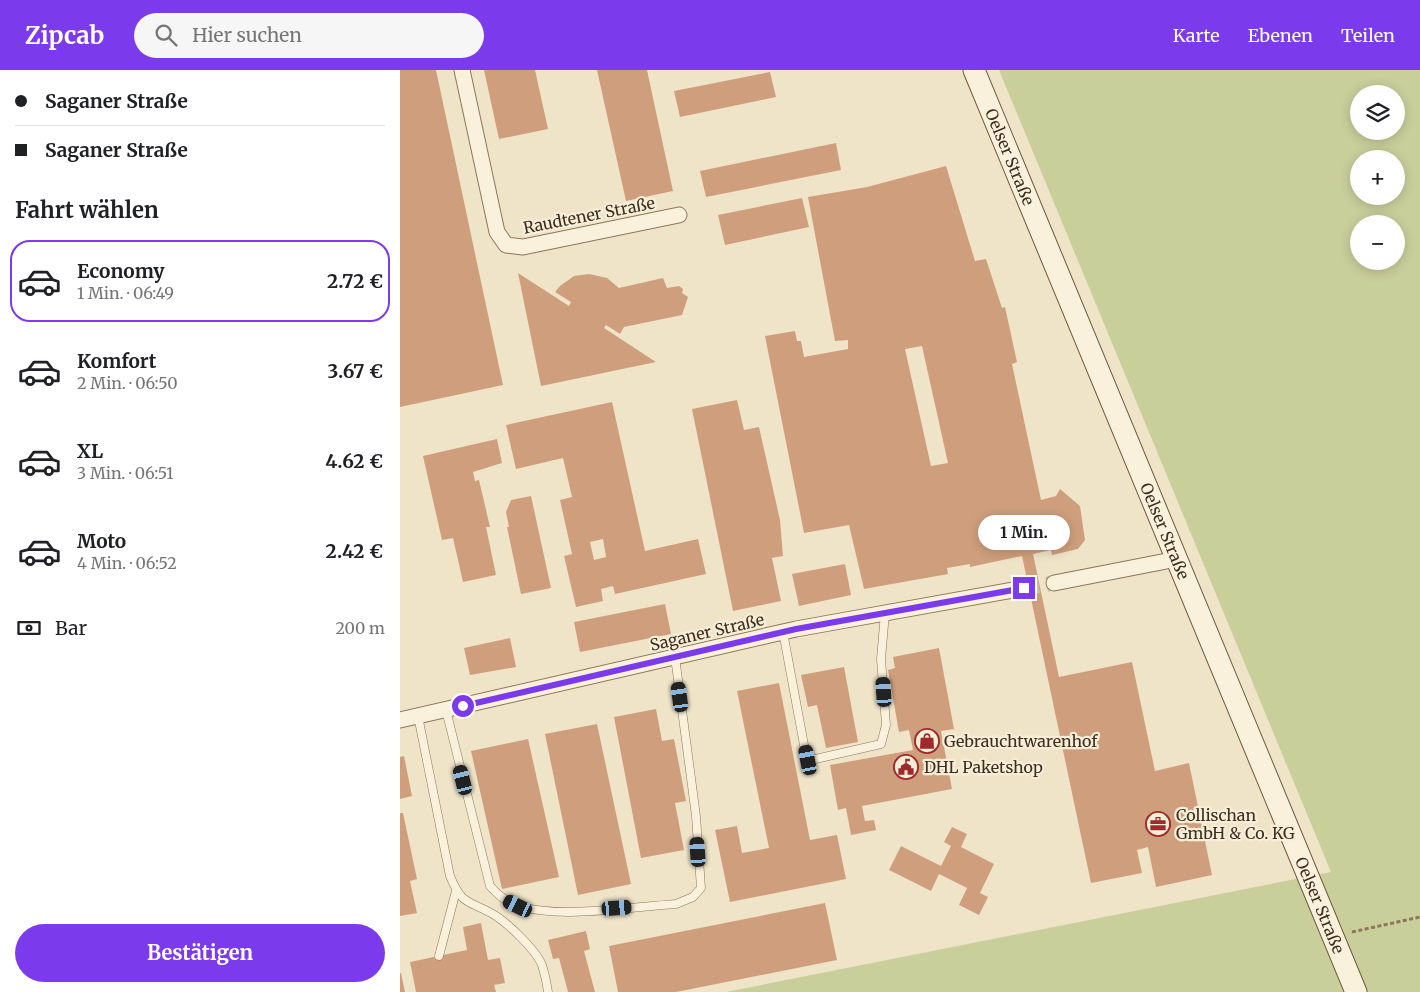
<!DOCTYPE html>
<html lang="de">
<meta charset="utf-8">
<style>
:root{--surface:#fff;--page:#f6f6f6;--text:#202124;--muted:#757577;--line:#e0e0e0;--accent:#7c3aed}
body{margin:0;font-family:Merriweather,serif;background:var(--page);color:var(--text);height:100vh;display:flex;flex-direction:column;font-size:19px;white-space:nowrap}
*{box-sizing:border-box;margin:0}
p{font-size:16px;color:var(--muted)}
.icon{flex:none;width:28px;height:28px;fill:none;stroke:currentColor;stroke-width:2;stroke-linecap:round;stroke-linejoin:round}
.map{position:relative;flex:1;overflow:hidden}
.side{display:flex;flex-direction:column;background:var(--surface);width:400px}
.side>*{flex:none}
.top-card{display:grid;align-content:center;height:110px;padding:0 15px;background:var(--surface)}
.fabs{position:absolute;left:950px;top:15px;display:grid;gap:10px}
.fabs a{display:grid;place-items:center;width:55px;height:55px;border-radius:50%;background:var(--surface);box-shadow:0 2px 12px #0003;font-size:25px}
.end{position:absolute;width:22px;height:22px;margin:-11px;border:6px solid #7c3aed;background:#fff;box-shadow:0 0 0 2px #fff}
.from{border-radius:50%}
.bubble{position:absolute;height:35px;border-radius:18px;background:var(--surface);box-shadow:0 2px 12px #0003;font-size:16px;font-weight:700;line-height:35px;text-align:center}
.car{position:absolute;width:15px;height:30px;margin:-15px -8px;border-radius:6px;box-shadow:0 0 4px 1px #0007;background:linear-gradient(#222 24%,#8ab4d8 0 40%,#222 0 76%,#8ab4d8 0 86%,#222 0)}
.top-card b{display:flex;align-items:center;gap:18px;height:48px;font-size:19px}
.top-card b+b{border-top:1px solid var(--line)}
.top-card i{width:12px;height:12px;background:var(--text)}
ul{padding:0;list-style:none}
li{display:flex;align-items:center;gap:15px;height:82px;margin:0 10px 8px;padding:0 5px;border:2px solid transparent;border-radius:20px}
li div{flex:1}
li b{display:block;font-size:19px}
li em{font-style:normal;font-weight:700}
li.current{border-color:var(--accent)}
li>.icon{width:45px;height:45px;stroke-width:1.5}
h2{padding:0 15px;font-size:22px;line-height:60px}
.pay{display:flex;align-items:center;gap:12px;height:55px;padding:0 15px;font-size:19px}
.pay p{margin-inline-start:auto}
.primary-button{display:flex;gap:10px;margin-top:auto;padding:10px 15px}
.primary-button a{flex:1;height:58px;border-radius:30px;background:var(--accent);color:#fff;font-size:20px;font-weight:700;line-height:58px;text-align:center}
header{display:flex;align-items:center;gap:30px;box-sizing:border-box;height:70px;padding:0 25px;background:var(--accent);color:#fff}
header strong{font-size:24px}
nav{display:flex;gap:28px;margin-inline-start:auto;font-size:18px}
.search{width:350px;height:45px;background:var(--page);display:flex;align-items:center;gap:12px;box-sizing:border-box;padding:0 18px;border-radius:28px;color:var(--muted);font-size:19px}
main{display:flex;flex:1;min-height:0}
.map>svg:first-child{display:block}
.green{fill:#c9cf9b;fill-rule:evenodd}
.building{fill:#cf9f7d;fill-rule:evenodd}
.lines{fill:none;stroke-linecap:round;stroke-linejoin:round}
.street-tunnel{stroke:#ccc0a6;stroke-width:15;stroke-dasharray:15 8;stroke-linecap:butt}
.lane-casing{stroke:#8d765c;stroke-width:9}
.street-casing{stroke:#8d765c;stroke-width:17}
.secondary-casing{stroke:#6f573f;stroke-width:23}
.path{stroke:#8d765c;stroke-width:3;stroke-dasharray:4 2.5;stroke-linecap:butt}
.lane{stroke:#faf1dc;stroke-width:8}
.street{stroke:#faf1dc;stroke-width:15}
.secondary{stroke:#faf1dc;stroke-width:21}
.route{stroke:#7c3aed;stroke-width:6}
.labels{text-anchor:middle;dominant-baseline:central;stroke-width:4.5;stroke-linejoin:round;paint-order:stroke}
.street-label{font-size:16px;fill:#3d2e20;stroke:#f7eed8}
.poi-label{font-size:16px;fill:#3d2e20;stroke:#f7eed8;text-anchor:start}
</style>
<header>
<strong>Zipcab</strong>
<div class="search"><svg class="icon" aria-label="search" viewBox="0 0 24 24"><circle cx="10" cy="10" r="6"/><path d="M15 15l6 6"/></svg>Hier suchen</div>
<nav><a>Karte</a><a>Ebenen</a><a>Teilen</a></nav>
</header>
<main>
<section class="side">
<div class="top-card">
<b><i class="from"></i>Saganer Straße</b>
<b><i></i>Saganer Straße</b>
</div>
<h2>Fahrt wählen</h2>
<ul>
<li class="current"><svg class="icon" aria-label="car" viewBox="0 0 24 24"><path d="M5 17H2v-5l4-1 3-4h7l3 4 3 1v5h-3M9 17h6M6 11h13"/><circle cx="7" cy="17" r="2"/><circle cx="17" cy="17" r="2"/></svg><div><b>Economy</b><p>1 Min. · 06:49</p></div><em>2.72 €</em></li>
<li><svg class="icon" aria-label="car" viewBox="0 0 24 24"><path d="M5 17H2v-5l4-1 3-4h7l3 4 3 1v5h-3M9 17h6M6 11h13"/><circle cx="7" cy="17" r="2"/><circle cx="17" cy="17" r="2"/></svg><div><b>Komfort</b><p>2 Min. · 06:50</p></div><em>3.67 €</em></li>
<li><svg class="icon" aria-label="car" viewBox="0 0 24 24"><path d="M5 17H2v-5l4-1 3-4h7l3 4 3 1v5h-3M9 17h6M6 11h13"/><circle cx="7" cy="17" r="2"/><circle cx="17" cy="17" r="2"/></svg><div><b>XL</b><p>3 Min. · 06:51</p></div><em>4.62 €</em></li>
<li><svg class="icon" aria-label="car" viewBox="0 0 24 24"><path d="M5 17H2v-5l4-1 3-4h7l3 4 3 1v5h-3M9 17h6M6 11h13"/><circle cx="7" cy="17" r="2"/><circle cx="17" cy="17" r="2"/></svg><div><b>Moto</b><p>4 Min. · 06:52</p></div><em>2.42 €</em></li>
</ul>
<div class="pay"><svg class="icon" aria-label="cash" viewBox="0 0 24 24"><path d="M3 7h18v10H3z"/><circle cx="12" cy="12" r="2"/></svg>Bar<p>200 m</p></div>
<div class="primary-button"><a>Bestätigen</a></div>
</section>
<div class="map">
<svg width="1020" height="922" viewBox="0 0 1020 922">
<rect width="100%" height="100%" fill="#f0e4c8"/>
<!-- green -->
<path class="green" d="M 599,0 L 1020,0 L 1020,922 L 326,922 L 931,802 ZM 959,24 L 996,24 L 996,61 L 959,61 ZM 959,89 L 996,89 L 996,126 L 959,126 ZM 959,154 L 996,154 L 996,191 L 959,191 Z"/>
<!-- building -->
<path class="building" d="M 0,0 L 36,0 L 103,315 L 0,337 Z
M 84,0 L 135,0 L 148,59 L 99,69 Z
M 197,0 L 247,0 L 273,121 L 226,131 Z
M 370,2 L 376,27 L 280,47 L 274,21 Z
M 436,73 L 441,100 L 306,127 L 300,101 Z
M 546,96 L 575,191 L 586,189 L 602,238 L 605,237 L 617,292 L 612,294 L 641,430 L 656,426 L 660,419 L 680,436 L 685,470 L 678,479 L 652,485 L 651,480 L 633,484 L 659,607 L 732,592 L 755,701 L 789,693 L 812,805 L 756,817 L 748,777 L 737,780 L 742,803 L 691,813 L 622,486 L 570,497 L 570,494 L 547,498 L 548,504 L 464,519 L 449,455 L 404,463 L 365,266 L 395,261 L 397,271 L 401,271 L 404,287 L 448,279 L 448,270 L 435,271 L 408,127 L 467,117 ZM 522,276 L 548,393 L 531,396 L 505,279 Z
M 402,128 L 409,157 L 325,175 L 318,145 Z
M 118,203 L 169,236 L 171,232 L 155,222 L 160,216 L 174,206 L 189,204 L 207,208 L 219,218 L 263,208 L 267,218 L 279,216 L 283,219 L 282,223 L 288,227 L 282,245 L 224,257 L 220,264 L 206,255 L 204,258 L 256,292 L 141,316 Z
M 337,330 L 344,360 L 359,357 L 380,450 L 383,486 L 372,488 L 381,531 L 333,541 L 292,339 Z
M 212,332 L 245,481 L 298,469 L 306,504 L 215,524 L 213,516 L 201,519 L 203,531 L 176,537 L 164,486 L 172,484 L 160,430 L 172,427 L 163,388 L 116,399 L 106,355 ZM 203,469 L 206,487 L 194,490 L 190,472 Z
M 97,369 L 102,393 L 73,402 L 75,411 L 79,410 L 90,457 L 86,457 L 96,505 L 63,512 L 53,468 L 42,470 L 23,386 Z
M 131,426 L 151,518 L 121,524 L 107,457 L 109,457 L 106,442 L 111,430 Z
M 445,494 L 451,525 L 399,536 L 392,504 Z
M 265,534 L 271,564 L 180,582 L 174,552 Z
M 110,568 L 116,597 L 70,605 L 64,578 Z
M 539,578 L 554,659 L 541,661 L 552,719 L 462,736 L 465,751 L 474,750 L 476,760 L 451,765 L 446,738 L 438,740 L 430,695 L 513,680 L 509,660 L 499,662 L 488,600 L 495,598 L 493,587 Z
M 444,597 L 458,672 L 426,678 L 417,635 L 408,637 L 401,605 Z
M 379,613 L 410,770 L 437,765 L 446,809 L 330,832 L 315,760 L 337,756 L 342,783 L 369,778 L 337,621 Z
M 256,639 L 262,671 L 274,669 L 286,731 L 275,733 L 284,780 L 241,788 L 214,647 Z
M 197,654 L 231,814 L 178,825 L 145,664 Z
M 128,669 L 159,807 L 102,819 L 71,681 Z
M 4,686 L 12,726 L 0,729 L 0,687 Z
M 0,743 L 3,743 L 17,809 L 10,811 L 17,843 L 0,846 Z
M 552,757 L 567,764 L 561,777 L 594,794 L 580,823 L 588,827 L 579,845 L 559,835 L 567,818 L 539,804 L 531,821 L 489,800 L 501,776 L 541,796 L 551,776 L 544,772 Z
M 425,833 L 437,890 L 276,922 L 218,922 L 209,876 Z
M 81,853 L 88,890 L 100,888 L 105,913 L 94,915 L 96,922 L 16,922 L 10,892 L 67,880 L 63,857 Z
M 186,861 L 190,879 L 184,881 L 195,922 L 168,922 L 159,888 L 153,889 L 148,870 Z
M 0,903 L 1,903 L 5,922 L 0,922 Z"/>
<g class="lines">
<!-- street-tunnel -->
<path class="street-tunnel" d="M 624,518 L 654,513"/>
<defs>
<path id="lane" d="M 383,562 L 407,691 L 481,674 L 486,655 L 481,589 L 485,543
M 46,640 L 90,816 C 98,825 106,832 118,836 C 161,849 230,837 276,834 L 293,827 L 301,818 L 296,746 L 275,587
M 18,646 L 50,806 C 62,835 67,830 91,843 C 106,851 136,880 142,895 C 145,904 147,914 148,922
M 39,886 L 56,821"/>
<path id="street" d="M 62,0 L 97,162 L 106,175 L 123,177 L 279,145
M 654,513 L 777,489
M 0,650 L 396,559 L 624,518"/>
<g id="secondary">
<path id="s1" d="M 574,0 L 956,922"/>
</g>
</defs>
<!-- lane casing -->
<use href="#lane" class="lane-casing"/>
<!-- street casing -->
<use href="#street" class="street-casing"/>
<!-- secondary casing -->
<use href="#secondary" class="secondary-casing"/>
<!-- path -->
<path class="path" d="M 952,862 L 1020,847"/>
<!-- lane -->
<use href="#lane" class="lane"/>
<!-- street -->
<use href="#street" class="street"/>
<!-- secondary -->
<use href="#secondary" class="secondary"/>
</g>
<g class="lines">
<!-- route -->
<path class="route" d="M 63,636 L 396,559 L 624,518"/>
</g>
<!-- icons -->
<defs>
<symbol id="shop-ring" viewBox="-11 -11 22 22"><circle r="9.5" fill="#f7eed8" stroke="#9e2a2b" stroke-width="1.5"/><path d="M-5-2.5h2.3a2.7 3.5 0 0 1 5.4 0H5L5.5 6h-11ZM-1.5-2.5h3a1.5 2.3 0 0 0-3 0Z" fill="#9e2a2b"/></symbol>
<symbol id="civic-ring" viewBox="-11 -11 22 22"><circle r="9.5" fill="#f7eed8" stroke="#9e2a2b" stroke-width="1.5"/><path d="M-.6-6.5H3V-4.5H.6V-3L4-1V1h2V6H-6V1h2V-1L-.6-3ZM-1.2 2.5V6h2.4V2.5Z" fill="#9e2a2b"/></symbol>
<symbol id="office-ring" viewBox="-11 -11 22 22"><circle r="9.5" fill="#f7eed8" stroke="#9e2a2b" stroke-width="1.5"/><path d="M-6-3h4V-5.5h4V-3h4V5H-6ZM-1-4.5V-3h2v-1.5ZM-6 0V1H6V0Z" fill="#9e2a2b"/></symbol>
</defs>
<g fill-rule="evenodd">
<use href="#shop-ring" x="513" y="657" width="28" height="28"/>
<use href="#civic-ring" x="492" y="683" width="28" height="28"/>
<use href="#office-ring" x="744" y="740" width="28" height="28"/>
</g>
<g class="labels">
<!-- street labels -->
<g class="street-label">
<text stroke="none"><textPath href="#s1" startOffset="94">Oelser Straße</textPath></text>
<text transform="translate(189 145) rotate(-11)">Raudtener Straße</text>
<text stroke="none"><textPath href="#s1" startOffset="499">Oelser Straße</textPath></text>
<text transform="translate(307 562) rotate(-13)">Saganer Straße</text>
<text stroke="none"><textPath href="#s1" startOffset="904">Oelser Straße</textPath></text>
</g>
<!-- poi labels -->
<g class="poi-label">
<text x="544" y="671">Gebrauchtwarenhof</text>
<text x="524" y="697">DHL Paketshop</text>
<text x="776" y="745">Collischan<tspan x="776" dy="18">GmbH &amp; Co. KG</tspan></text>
</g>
</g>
</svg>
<div class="fabs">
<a><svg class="icon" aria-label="layers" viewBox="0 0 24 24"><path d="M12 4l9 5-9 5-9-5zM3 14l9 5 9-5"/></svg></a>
<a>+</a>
<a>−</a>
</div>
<i class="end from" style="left:63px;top:636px"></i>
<i class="end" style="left:624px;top:518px"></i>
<div class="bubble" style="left:578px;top:445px;width:92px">1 Min.</div>
<i class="car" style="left:484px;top:622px;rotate:356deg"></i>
<i class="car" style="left:280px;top:627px;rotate:352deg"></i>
<i class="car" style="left:408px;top:690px;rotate:349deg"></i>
<i class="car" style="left:63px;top:710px;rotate:346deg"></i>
<i class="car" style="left:298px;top:782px;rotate:356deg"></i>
<i class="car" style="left:118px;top:836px;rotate:296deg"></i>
<i class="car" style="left:217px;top:838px;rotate:86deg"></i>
</div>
</main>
